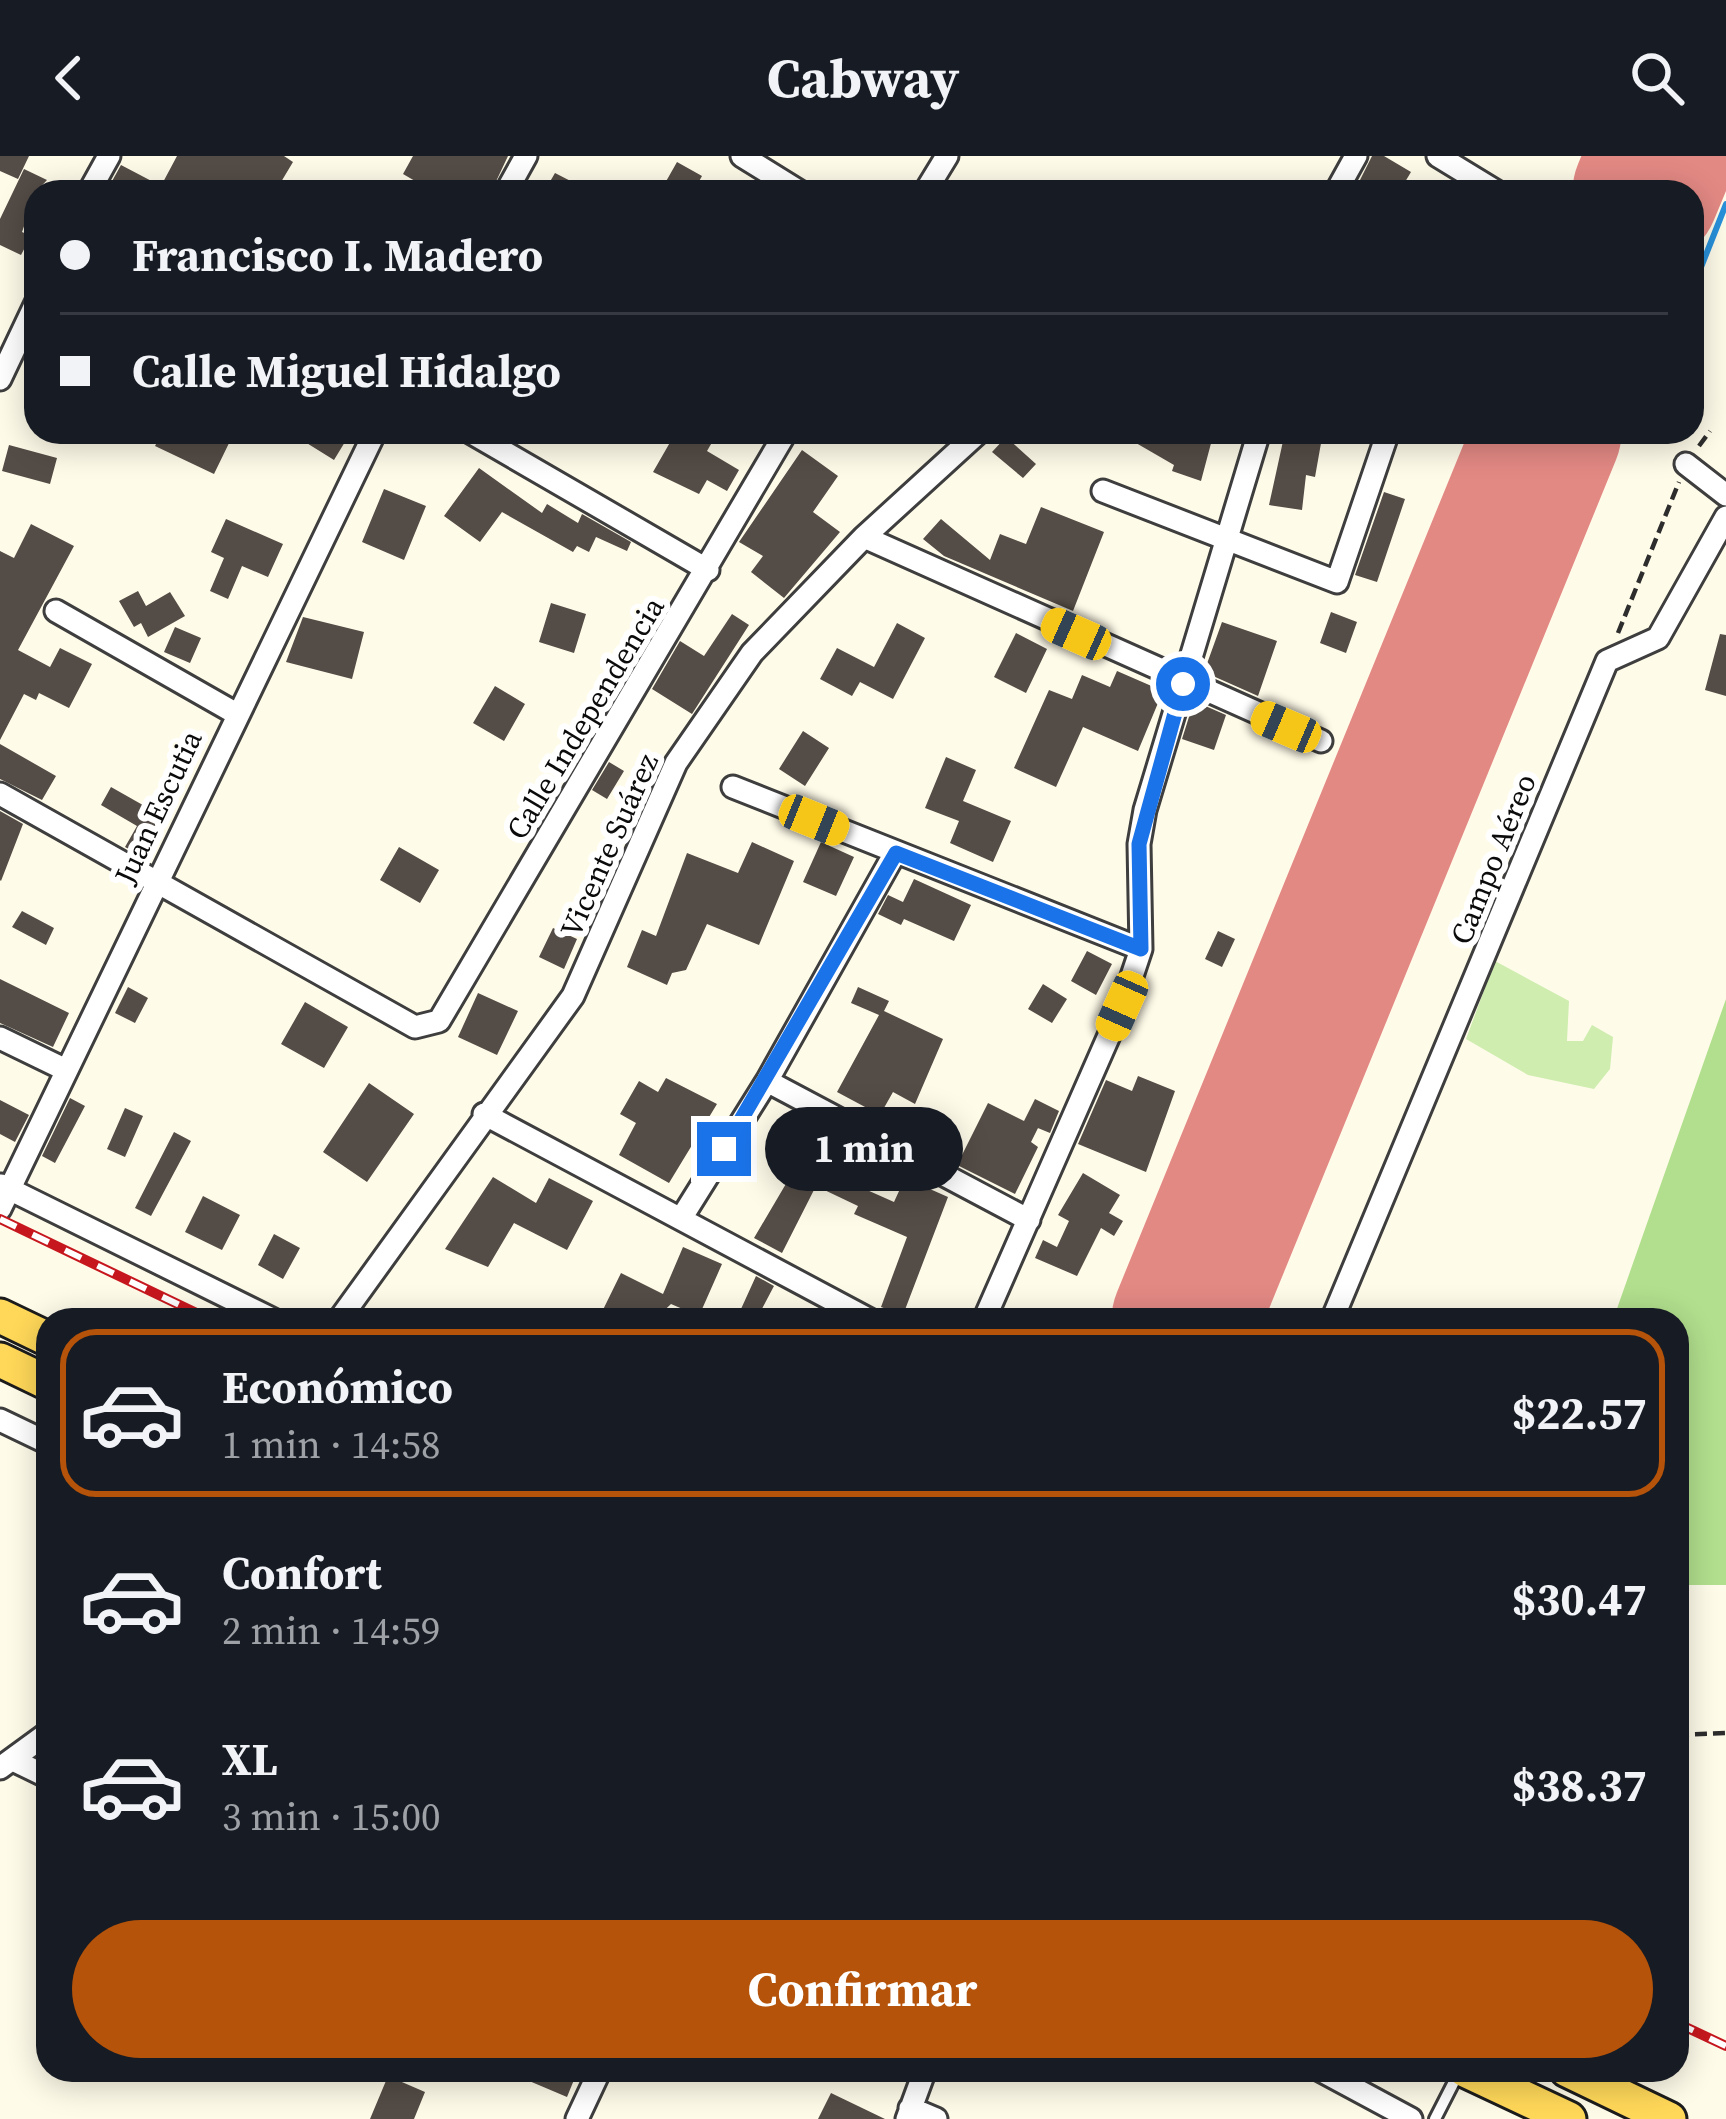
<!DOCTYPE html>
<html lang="es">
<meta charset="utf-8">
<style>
:root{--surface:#171b24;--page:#242831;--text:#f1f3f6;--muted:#9ea1a6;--line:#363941;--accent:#b45309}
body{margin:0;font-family:"Source Serif 4",serif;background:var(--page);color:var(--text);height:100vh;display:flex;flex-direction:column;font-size:45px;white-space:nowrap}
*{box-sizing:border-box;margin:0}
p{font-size:39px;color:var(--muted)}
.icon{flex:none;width:66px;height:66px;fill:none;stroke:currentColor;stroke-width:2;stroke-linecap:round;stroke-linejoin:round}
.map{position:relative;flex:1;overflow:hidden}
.side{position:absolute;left:36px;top:1152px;width:1653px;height:774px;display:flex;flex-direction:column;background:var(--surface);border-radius:36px;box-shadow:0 6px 30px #0003}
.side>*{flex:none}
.guide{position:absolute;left:24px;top:24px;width:1680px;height:264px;border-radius:36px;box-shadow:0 6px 30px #0003;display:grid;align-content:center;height:264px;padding:0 36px;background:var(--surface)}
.end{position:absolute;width:54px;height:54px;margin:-27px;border:15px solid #1a73e8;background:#fff;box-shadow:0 0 0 6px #fff}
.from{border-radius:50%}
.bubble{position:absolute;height:84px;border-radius:42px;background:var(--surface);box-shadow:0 6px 30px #0003;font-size:39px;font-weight:700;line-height:84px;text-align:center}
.car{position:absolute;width:36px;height:72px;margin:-36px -18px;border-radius:15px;box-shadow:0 0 9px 3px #0007;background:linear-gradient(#f5c518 24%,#345 0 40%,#f5c518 0 76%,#345 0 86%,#f5c518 0)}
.guide b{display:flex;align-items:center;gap:42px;height:114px;font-size:45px}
.guide b+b{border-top:3px solid var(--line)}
.guide i{width:30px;height:30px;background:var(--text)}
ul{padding:21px 0 0;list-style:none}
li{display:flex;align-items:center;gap:36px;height:168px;margin:0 24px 18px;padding:0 12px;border:6px solid transparent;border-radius:36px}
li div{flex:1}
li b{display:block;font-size:45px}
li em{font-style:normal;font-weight:700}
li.active{border-color:var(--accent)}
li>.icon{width:108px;height:108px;stroke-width:1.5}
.button{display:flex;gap:24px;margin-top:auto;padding:24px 36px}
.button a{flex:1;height:138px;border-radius:72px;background:var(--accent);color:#fff;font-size:48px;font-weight:700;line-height:138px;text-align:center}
header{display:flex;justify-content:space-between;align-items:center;height:156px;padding:0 36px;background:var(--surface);font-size:54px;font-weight:700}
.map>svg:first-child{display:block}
.green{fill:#ceedaf}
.forest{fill:#b1df8d}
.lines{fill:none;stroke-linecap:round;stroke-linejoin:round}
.stream{stroke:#2891da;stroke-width:6}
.runway{stroke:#e38984;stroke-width:147}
.building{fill:#544c46}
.service-casing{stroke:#3e3e3e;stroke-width:16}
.minor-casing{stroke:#3e3e3e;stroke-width:27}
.primary-casing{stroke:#1c1c1c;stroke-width:39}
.path{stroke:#2d2d2d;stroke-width:4.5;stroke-dasharray:12 6;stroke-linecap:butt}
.service{stroke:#fff;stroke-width:10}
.minor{stroke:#fff;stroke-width:21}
.primary{stroke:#ffd859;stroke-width:33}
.rail-casing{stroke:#c7171e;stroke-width:10}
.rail{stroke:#fff;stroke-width:6;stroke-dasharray:18;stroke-linecap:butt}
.route{stroke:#1a73e8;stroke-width:15}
.labels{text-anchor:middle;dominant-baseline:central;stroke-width:12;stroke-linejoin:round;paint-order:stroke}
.street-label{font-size:30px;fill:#0b0b0b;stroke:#fff}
</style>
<header><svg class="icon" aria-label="back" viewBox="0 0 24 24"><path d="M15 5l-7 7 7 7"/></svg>Cabway<svg class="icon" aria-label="search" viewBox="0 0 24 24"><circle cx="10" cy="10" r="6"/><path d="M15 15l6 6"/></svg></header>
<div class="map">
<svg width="1726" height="1963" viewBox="0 0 1726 1963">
<rect width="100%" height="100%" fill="#fffbe9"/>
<!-- green -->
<path class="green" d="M 1495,805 L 1569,845 L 1567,885 L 1583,885 L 1592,869 L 1613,881 L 1610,913 L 1594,933 L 1528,919 L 1466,883 Z"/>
<!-- forest -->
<path class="forest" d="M 1726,843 L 1726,1429 L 1677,1429 L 1677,1164 L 1613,1164 Z"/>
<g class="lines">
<!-- stream -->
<path class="stream" d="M 1692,134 L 1726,48"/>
<!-- runway -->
<path class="runway" d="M 1646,36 L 1661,0
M 1185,1164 L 1548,276"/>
</g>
<!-- building -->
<path class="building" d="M 0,0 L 29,0 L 18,23 L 0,15 Z
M 177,0 L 284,0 L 293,6 L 275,36 L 106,36 L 121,9 L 161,30 Z
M 413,0 L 508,0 L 491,36 L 434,36 L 403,18 Z
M 1372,0 L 1384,0 L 1411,16 L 1399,36 L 1379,36 L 1360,24 Z
M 677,6 L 702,20 L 693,36 L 660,36 Z
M 24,13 L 47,24 L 36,36 L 22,76 L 31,80 L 21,99 L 0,89 L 0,63 Z
M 555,17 L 592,36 L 544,36 Z
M 162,276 L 217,276 L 231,283 L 214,318 L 155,290 Z
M 289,276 L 351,276 L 334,304 Z
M 676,276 L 718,276 L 707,295 L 739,314 L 727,335 L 707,324 L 699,338 L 653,316 Z
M 1117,276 L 1214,276 L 1201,325 L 1172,315 L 1174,309 Z
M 1285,276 L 1323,276 L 1315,321 L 1306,319 L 1302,354 L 1269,349 Z
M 1006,281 L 1036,308 L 1023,322 L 992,296 Z
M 9,289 L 57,302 L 50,328 L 2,315 Z
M 802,294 L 838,320 L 813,356 L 840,376 L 784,442 L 751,416 L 763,400 L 739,386 Z
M 479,312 L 542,357 L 547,348 L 578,367 L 582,358 L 631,386 L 627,395 L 596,381 L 589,396 L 577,390 L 573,396 L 502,356 L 480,386 L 444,360 Z
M 384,333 L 426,350 L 404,404 L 362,386 Z
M 1384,336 L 1405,343 L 1377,426 L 1355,419 Z
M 1041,351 L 1104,376 L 1073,455 L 944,400 L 923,383 L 941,363 L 990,404 L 1000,378 L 1026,388 Z
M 226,363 L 283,388 L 268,421 L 242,410 L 228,443 L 210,435 L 224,402 L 211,396 Z
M 31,368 L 74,390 L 18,494 L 50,511 L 60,492 L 92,508 L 69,552 L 39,537 L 36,544 L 24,538 L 0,584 L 0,395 L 14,402 Z
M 138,435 L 146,450 L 170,436 L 185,460 L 148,481 L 141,467 L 134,471 L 119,445 Z
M 551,447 L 586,458 L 574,497 L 539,486 Z
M 1331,456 L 1357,466 L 1346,497 L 1320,487 Z
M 732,458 L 749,469 L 692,558 L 652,533 L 680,485 L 704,500 Z
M 303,461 L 364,476 L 352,523 L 286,506 Z
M 1222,466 L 1277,485 L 1258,540 L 1204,516 Z
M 897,467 L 925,482 L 893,543 L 860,526 L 852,540 L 820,523 L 837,492 L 874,511 Z
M 175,471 L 201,482 L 190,507 L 164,496 Z
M 1016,477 L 1047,493 L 1026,537 L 994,521 Z
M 1720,478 L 1726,479 L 1726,540 L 1705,534 Z
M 1117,515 L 1163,535 L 1138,595 L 1083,571 L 1056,631 L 1014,612 L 1049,534 L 1072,543 L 1082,519 L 1110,531 Z
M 495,530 L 525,548 L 504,585 L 473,567 Z
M 1194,545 L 1226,559 L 1214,594 L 1182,583 Z
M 803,575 L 829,592 L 805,630 L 779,613 Z
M 0,588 L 56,620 L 42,644 L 0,623 Z
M 946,601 L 976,614 L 963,645 L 1011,665 L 993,706 L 950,687 L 959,665 L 925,652 Z
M 609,606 L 624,615 L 607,643 L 592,634 Z
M 111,631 L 164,661 L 142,700 L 125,691 L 137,670 L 101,649 Z
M 0,655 L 23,668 L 1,725 L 0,724 Z
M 752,686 L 794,705 L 759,789 L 707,768 L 686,814 L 672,817 L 667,829 L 627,811 L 642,774 L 656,780 L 687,697 L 738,717 Z
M 821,686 L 854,701 L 836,740 L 803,726 Z
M 399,691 L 439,714 L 420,747 L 380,724 Z
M 914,723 L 971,749 L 954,785 L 904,763 L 901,769 L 878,758 L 888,739 L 903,746 Z
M 22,755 L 54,772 L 46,789 L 12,771 Z
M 553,772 L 577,783 L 564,813 L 539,801 Z
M 1218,775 L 1235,783 L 1222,811 L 1205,803 Z
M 1087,795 L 1112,808 L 1096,839 L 1071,825 Z
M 0,823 L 69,857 L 53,891 L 0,867 Z
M 1043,828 L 1067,843 L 1052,867 L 1028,853 Z
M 128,831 L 148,842 L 135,867 L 115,857 Z
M 858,831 L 889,845 L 884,855 L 943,883 L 915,948 L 893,936 L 880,959 L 837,936 L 879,859 L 851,847 Z
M 478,837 L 518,855 L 497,899 L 458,881 Z
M 305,846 L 348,871 L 324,912 L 281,888 Z
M 1138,920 L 1175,935 L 1146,1016 L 1078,988 L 1106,924 L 1132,935 Z
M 666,922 L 717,948 L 669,1027 L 619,999 L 636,967 L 620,958 L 639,925 L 658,936 Z
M 369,927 L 414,958 L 367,1026 L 323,996 Z
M 70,942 L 85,950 L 55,1007 L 42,1000 Z
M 1035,943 L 1059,955 L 1050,977 L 1033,970 L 1038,972 L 1031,986 L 1038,991 L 1015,1038 L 957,1009 L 988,947 L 1024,965 Z
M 0,944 L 29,959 L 15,986 L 0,978 Z
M 125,952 L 143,960 L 125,1001 L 107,993 Z
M 174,976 L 191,985 L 151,1060 L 135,1052 Z
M 810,987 L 857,1010 L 849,1026 L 894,1046 L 905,1022 L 948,1041 L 903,1159 L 881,1151 L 907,1081 L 854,1058 L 858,1050 L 816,1030 L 782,1097 L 754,1082 Z
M 1083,1017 L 1120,1039 L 1109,1057 L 1123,1065 L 1114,1080 L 1101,1072 L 1077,1120 L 1035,1102 L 1043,1084 L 1057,1091 L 1069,1065 L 1058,1059 Z
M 493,1021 L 536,1047 L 549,1022 L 593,1045 L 567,1094 L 514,1067 L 488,1111 L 445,1093 Z
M 203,1040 L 240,1059 L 222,1094 L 185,1076 Z
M 274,1078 L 300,1092 L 283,1123 L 258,1109 Z
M 683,1091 L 722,1108 L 699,1160 L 671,1148 L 654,1164 L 598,1164 L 621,1117 L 663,1138 Z
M 756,1120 L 774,1130 L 756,1164 L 736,1164 Z
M 503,1914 L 578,1914 L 567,1941 Z
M 388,1920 L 425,1936 L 414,1963 L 370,1963 Z
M 831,1937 L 885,1963 L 818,1963 Z"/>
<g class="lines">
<defs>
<path id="service" d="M 1435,1963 L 1458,1918"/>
<path id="minor" d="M 742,0 L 800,36
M 1438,0 L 1497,36
M 89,36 L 109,0
M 506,36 L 526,0
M 925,36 L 947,0
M 1336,36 L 1356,0
M 0,223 L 36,147
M 470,276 L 708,414
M 1686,308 L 1726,339
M 1103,335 L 1337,426 L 1388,276
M 864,381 L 1321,585
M 56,455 L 235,557
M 733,631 L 1141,793
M 0,638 L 415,871 L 439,865 L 786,276
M 0,882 L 66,914
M 767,925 L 1029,1064
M 484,958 L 870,1164
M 1,1029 L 274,1164
M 0,1053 L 375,276
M 682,1061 L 767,925 L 895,697
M 339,1164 L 573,840 L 676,607 L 752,497 L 864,381 L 979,276
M 984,1164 L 1122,850 L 1141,793 L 1139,688 L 1145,654 L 1259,276
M 1332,1164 L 1607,505 L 1658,482 L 1726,361
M 0,1264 L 48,1287
M 13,1604 L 48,1621
M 0,1612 L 48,1577
M 1320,1914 L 1411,1963
M 910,1952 L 936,1963
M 577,1963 L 600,1914
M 907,1963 L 925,1914"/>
<path id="primary" d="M 0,1160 L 48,1183
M 0,1204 L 48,1227
M 1465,1914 L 1569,1963
M 1567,1914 L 1669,1963"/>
</defs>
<!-- service casing -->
<use href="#service" class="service-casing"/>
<!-- minor casing -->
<use href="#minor" class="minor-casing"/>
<!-- primary casing -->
<use href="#primary" class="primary-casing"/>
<!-- path -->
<path class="path" d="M 1699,290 L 1710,275
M 1618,477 L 1679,326
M 1677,1579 L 1726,1577"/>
<!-- service -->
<use href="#service" class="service"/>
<!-- minor -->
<use href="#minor" class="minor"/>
<!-- primary -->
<use href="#primary" class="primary"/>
<defs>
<path id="rail" d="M 0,1063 L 211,1164
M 1677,1867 L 1726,1890"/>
</defs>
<!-- rail casing -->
<use href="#rail" class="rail-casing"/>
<!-- rail -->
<use href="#rail" class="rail"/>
</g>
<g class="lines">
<!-- route -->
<path class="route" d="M 724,993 L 896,697 L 1141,793 L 1139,688 L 1183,528"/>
</g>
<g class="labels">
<!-- street labels -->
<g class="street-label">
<text transform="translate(585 562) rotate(-59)">Calle Independencia</text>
<text transform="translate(158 651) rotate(-65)">Juan Escutia</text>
<text transform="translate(609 689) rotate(-66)">Vicente Suárez</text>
<text transform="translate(1493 703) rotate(-68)">Campo Aéreo</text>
</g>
</g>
</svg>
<i class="end from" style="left:1183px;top:528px"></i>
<i class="end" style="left:724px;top:993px"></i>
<div class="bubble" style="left:765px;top:951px;width:198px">1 min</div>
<i class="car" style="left:1076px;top:478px;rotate:294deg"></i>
<i class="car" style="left:1286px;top:571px;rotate:293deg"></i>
<i class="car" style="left:814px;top:664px;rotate:112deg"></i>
<i class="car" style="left:1122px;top:850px;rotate:204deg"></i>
<div class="guide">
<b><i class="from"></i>Francisco I. Madero</b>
<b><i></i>Calle Miguel Hidalgo</b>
</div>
<section class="side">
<ul>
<li class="active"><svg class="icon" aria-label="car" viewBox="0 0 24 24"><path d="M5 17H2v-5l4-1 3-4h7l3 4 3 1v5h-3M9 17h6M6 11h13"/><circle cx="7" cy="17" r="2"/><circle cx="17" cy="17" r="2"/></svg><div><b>Económico</b><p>1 min · 14:58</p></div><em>$22.57</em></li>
<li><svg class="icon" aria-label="car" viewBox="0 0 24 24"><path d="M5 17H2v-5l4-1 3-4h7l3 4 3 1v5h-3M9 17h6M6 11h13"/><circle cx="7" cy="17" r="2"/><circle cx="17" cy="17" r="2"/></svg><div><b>Confort</b><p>2 min · 14:59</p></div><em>$30.47</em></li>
<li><svg class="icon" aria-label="car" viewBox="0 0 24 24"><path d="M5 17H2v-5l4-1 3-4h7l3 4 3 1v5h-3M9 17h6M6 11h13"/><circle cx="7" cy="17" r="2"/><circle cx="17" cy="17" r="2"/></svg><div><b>XL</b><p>3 min · 15:00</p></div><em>$38.37</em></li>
</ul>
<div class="button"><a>Confirmar</a></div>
</section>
</div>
